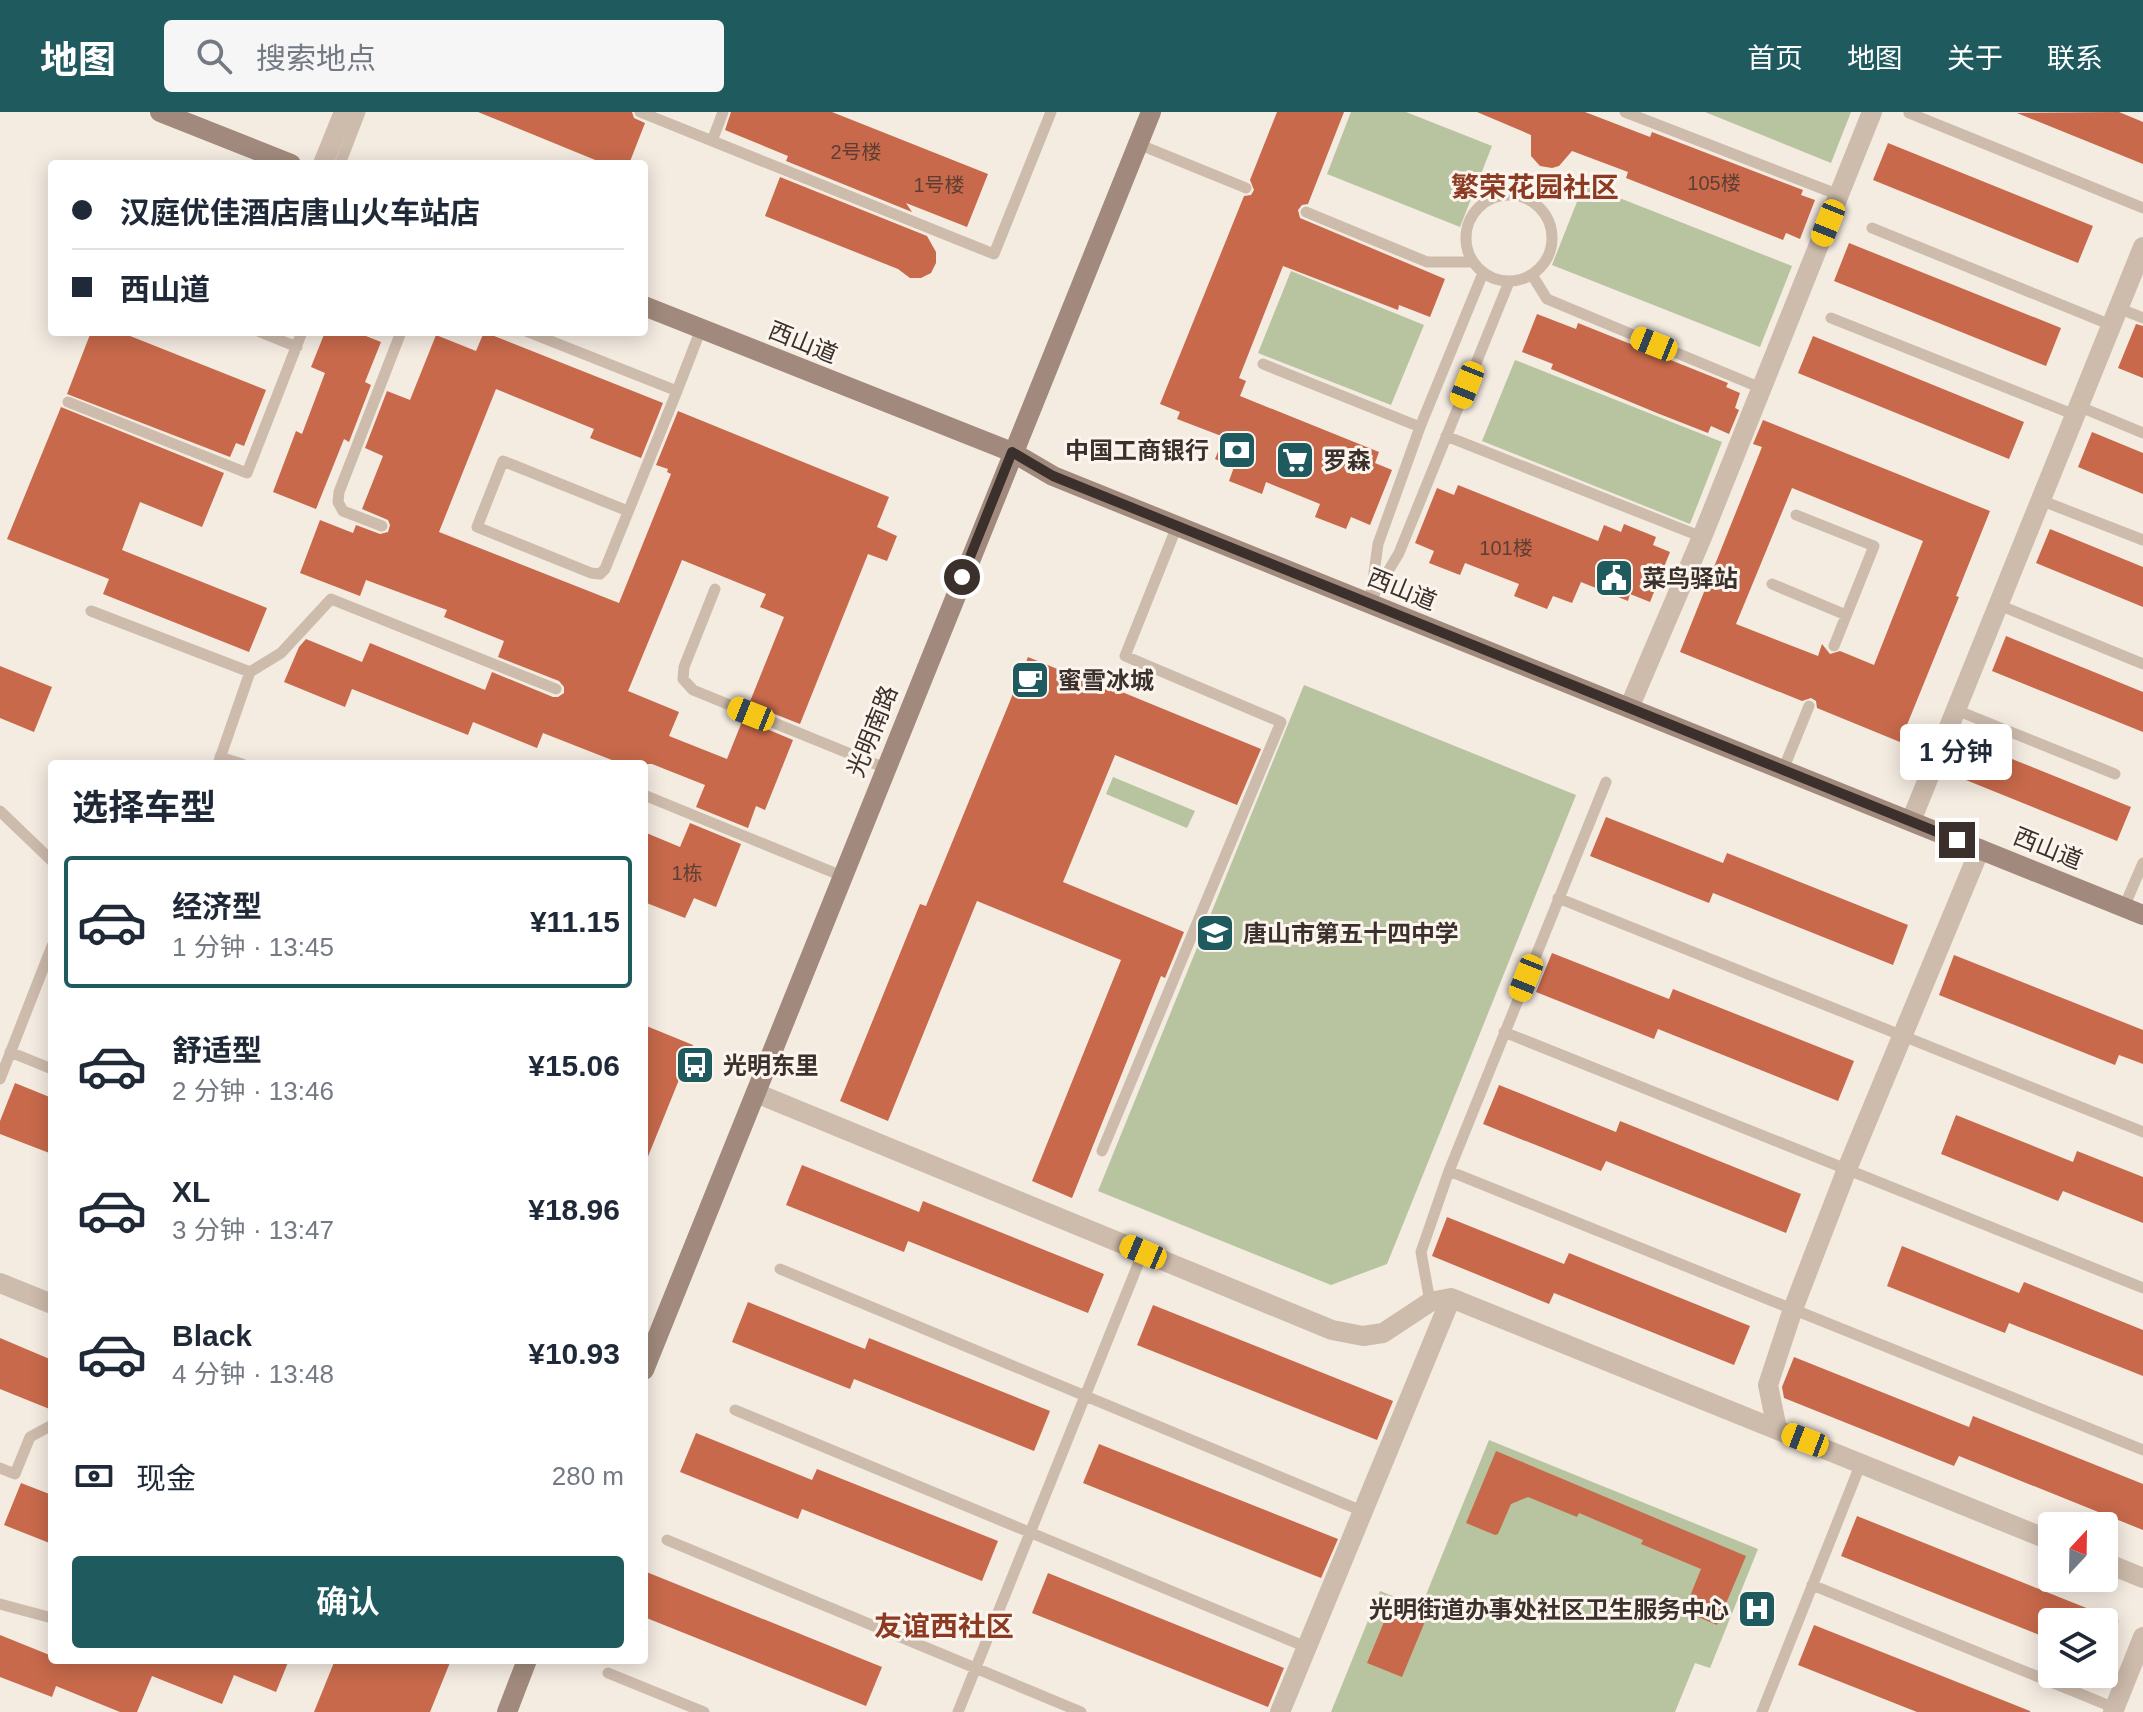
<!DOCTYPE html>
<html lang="zh">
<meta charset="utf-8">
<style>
:root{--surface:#fff;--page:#f6f6f7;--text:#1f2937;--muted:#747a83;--line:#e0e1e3;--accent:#1f5a5e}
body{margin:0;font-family:Helvetica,"Noto Sans SC",sans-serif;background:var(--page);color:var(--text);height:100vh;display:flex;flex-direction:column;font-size:30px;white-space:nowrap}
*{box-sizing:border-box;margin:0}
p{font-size:26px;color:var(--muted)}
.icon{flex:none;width:44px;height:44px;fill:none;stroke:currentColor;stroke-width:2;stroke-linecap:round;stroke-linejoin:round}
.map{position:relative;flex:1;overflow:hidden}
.details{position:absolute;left:48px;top:648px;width:600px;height:904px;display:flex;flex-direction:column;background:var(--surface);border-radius:8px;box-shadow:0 4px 20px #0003}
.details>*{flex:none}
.hud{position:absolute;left:48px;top:48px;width:600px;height:176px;border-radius:8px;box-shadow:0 4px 20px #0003;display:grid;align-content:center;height:176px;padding:0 24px;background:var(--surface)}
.needle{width:52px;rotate:22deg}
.tools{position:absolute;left:2038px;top:1400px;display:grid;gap:16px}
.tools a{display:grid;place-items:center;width:80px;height:80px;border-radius:8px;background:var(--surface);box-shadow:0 4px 20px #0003;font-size:40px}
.end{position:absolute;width:36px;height:36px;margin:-18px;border:10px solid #3b302b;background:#fff;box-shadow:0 0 0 4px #fff}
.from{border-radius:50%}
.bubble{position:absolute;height:56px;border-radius:8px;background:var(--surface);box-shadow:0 4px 20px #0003;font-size:26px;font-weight:600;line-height:56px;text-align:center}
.car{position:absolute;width:24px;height:48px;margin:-24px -12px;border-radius:10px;box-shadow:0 0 6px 2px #0007;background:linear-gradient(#f5c518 24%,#345 0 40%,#f5c518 0 76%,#345 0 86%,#f5c518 0)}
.hud b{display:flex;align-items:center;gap:28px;height:76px;font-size:30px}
.hud b+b{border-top:2px solid var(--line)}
.hud i{width:20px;height:20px;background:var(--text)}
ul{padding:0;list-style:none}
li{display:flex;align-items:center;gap:24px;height:132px;margin:0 16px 12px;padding:0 8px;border:4px solid transparent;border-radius:8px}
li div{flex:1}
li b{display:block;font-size:30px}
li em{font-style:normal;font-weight:600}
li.selected{border-color:var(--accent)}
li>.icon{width:72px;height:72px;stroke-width:1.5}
h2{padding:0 24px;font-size:36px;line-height:96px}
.pay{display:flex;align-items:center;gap:20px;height:88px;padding:0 24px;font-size:30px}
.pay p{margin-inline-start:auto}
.button{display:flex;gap:16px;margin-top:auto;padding:16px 24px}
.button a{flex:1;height:92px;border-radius:8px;background:var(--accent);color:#fff;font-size:32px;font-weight:600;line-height:92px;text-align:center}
header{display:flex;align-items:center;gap:48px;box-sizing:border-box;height:112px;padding:0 40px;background:var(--accent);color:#fff}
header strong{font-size:38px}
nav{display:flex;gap:44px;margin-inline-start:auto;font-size:28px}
.search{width:560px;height:72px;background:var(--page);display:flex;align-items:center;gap:20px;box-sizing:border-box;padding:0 28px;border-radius:8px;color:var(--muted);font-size:30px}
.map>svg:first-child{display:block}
.green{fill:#b8c4a0}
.building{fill:#c8694b;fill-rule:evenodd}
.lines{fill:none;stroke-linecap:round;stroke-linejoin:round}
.lane{stroke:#cdbbac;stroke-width:11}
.street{stroke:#cdbbac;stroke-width:20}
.secondary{stroke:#a18a7d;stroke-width:20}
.route{stroke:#3b302b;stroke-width:10}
.labels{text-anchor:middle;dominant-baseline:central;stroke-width:6;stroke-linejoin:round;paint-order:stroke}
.number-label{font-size:20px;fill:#5e3e33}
.street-label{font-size:24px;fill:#3b302b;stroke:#fbf5ee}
.poi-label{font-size:24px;font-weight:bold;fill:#3b302b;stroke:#fbf5ee;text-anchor:start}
.quarter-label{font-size:28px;font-weight:bold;fill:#8c3b22;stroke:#fbf5ee}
</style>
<header>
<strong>地图</strong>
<div class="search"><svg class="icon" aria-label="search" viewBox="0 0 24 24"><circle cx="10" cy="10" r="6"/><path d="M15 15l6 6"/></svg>搜索地点</div>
<nav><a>首页</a><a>地图</a><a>关于</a><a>联系</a></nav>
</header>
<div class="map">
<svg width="2143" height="1600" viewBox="0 0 2143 1600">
<rect width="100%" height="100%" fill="#f4ebe1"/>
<!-- green -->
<path class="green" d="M 1351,0 L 1406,0 L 1492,34 L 1460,115 L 1327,62 Z
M 1705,0 L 1851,0 L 1831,51 Z
M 1584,72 L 1792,154 L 1760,235 L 1552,153 Z
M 1291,159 L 1424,213 L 1391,293 L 1258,241 Z
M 1515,248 L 1722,330 L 1690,412 L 1482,329 Z
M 1304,573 L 1576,683 L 1387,1152 L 1331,1173 L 1098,1079 Z
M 1113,665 L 1195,699 L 1187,716 L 1106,682 Z
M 1489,1328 L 1758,1437 L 1710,1556 L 1695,1551 L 1675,1600 L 1331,1600 L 1380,1479 L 1421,1495 Z"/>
<!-- building -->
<path class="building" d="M 478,0 L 632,0 L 634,6 L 645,11 L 629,52 L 605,52 Z
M 731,0 L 832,0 L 988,62 L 967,115 L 906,91 L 912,100 L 786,49 L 788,44 L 725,18 Z
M 1277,0 L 1344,0 L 1308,92 L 1302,93 L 1298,98 L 1300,106 L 1445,167 L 1430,205 L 1399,193 L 1398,198 L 1283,154 L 1239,266 L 1246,269 L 1240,284 L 1379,340 L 1375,351 L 1392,358 L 1370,413 L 1351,405 L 1346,417 L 1315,405 L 1320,392 L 1266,370 L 1262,382 L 1229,369 L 1234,355 L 1215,347 L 1224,325 L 1177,307 L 1180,300 L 1160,292 L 1244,84 L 1251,83 L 1254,78 L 1250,68 Z
M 1477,0 L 1585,0 L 1650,25 L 1652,20 L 1803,78 L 1801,83 L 1815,88 L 1800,127 L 1786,121 L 1783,128 L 1626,66 L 1628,60 L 1572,39 L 1559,54 L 1552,56 L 1540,54 L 1531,44 L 1531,23 Z
M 2119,0 L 2143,10 L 2143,52 L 2017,1 Z
M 1888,31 L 2093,114 L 2078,151 L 1873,68 Z
M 780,65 L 927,124 L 936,140 L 936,151 L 931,161 L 921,166 L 910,166 L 898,157 L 765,104 Z
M 1849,131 L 2061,216 L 2046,254 L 1834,169 Z
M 1537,202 L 1576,217 L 1578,211 L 1728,271 L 1726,275 L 1740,281 L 1735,296 L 1739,298 L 1729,322 L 1711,314 L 1708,321 L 1657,301 L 1551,257 L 1553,252 L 1522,240 Z
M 2136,212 L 2143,214 L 2143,266 L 2118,256 Z
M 91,220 L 120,220 L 266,278 L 244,334 L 236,331 L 230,345 L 67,282 Z
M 325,220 L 356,220 L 381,230 L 365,270 L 371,273 L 349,330 L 344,327 L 316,397 L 273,380 L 296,319 L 302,322 L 325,261 L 311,255 Z
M 484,220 L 663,291 L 641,346 L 590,326 L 594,317 L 496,277 L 439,420 L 619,491 L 671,362 L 667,360 L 668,357 L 656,353 L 678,299 L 889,385 L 877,415 L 897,424 L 887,449 L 868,442 L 800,612 L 749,592 L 784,505 L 760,495 L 766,482 L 682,448 L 628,579 L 679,600 L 669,624 L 727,647 L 743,607 L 793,628 L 765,698 L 756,694 L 748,716 L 696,695 L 705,673 L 652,652 L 622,652 L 543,621 L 537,636 L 473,610 L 468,623 L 352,577 L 345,595 L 284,570 L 299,535 L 306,527 L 362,550 L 370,531 L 485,578 L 492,560 L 553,585 L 558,585 L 564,581 L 564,575 L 559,569 L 498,545 L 504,529 L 444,505 L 447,498 L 366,468 L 360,484 L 300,461 L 320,408 L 353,421 L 356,413 L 380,422 L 388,420 L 390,413 L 388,408 L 362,397 L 383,344 L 365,336 L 387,279 L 410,288 L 436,223 L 476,239 Z
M 1813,224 L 2024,310 L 2009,347 L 1798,261 Z
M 61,295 L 224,361 L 202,415 L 140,390 L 122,438 L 267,496 L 249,540 L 103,482 L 109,467 L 7,427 Z
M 1763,308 L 1990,399 L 1956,484 L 1959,485 L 1900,630 L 1817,596 L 1816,589 L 1811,586 L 1802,589 L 1680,540 L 1762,335 L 1753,332 ZM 1792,376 L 1923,429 L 1874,553 L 1840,539 L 1830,542 L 1822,532 L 1818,544 L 1736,512 Z
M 2092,320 L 2143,341 L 2143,382 L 2078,355 Z
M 1458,373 L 1598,429 L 1604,413 L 1621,420 L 1624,412 L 1656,425 L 1653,433 L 1670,440 L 1650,490 L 1630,482 L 1628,489 L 1581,470 L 1572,491 L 1553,484 L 1547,497 L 1514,484 L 1519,472 L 1465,451 L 1460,463 L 1429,451 L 1434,439 L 1415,431 L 1437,376 L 1454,383 Z
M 2050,417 L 2143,455 L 2143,495 L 2036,451 Z
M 2006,524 L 2143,580 L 2143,620 L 1992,559 Z
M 1028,545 L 1099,574 L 1100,571 L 1261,637 L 1237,693 L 1115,643 L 1063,770 L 1184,820 L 1165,866 L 1161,864 L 1072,1086 L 1032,1069 L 1121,848 L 977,789 L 888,1009 L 840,989 L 920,792 L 926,794 Z
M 0,554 L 52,575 L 34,620 L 0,606 Z
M 1965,628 L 2131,695 L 2117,729 L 1951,662 Z
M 1606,705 L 1723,751 L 1727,741 L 1908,813 L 1893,853 L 1713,781 L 1709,791 L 1590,744 Z
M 690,711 L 741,732 L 716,795 L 694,786 L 685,806 L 644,790 L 644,720 L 680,735 Z
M 1552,841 L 1669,887 L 1673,877 L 1854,949 L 1838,989 L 1658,917 L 1654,927 L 1536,880 Z
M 1954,843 L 2143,918 L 2143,952 L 2119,943 L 2115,953 L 1939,883 Z
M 644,913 L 693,933 L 645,1052 L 644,1052 Z
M 15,971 L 52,986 L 52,1042 L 0,1022 L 0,1009 Z
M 1499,973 L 1616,1020 L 1620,1009 L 1801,1082 L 1786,1121 L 1606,1049 L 1601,1059 L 1483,1012 Z
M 1956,1003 L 2073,1050 L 2077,1039 L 2143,1065 L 2143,1111 L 2063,1079 L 2058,1089 L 1941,1042 Z
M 802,1053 L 919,1100 L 923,1089 L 1104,1162 L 1088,1201 L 908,1129 L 904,1140 L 786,1093 Z
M 1447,1105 L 1564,1152 L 1569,1141 L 1750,1214 L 1734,1253 L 1554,1181 L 1549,1192 L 1432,1144 Z
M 1902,1134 L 2019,1181 L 2024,1170 L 2143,1218 L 2143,1264 L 2009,1211 L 2005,1221 L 1887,1174 Z
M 748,1190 L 865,1237 L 869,1226 L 1050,1299 L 1034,1339 L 854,1267 L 850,1277 L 732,1230 Z
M 1153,1193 L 1393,1289 L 1377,1328 L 1137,1233 Z
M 0,1226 L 52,1248 L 52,1298 L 0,1277 Z
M 1794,1245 L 1969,1315 L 1973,1304 L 2143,1372 L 2143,1418 L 1959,1344 L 1954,1354 L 1784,1286 L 1782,1275 Z
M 696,1321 L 812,1368 L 817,1357 L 998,1429 L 982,1469 L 802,1397 L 798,1407 L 680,1360 Z
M 1099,1332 L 1338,1427 L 1321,1466 L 1083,1371 Z
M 1496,1339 L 1746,1444 L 1717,1513 L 1684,1499 L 1701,1457 L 1641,1432 L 1643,1428 L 1579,1401 L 1577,1405 L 1528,1385 L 1511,1392 L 1498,1422 L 1495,1423 L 1466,1411 Z
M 21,1371 L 52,1383 L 52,1432 L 4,1413 Z
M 1857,1404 L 2119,1509 L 2118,1510 L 2052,1510 L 2052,1528 L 1841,1444 Z
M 644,1459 L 882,1555 L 866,1594 L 644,1505 Z
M 1048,1461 L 1284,1556 L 1268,1595 L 1032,1501 Z
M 1391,1493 L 1426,1507 L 1402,1565 L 1367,1551 Z
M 1814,1513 L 2030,1599 L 2030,1600 L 1917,1600 L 1798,1553 Z
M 0,1523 L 52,1544 L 52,1548 L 289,1548 L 276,1580 L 234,1563 L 222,1592 L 152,1564 L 137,1600 L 120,1600 L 56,1574 L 52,1585 L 0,1565 Z
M 335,1548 L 451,1548 L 430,1600 L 314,1600 Z"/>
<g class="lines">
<!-- lane -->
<path class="lane" d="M 640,0 L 994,142 L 1051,0
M 1625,0 L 1839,83
M 1909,1 L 2143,96
M 712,29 L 723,0
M 1138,32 L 1246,76
M 340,52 L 360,0
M1466 126a43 43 0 1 1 86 0a43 43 0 1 1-86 0Z
M 1306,100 L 1427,150 L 1473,150
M 1872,116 L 2111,213
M 1532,163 L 1547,187 L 1761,276
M 2118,196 L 2143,206
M 1831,206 L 2075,303
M 260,220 L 297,235
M 528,220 L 677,279 L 701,217
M 1263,252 L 1420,315
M 68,290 L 247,361 L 302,220
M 2078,294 L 2143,321
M 1446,324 L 1702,425
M 2040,388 L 2143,428
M 628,399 L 503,349 L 477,415 L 591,461 L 600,462 L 605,457 L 677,279
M 1796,403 L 1874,434 L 1834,534
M 382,414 L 343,399 L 338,390 L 339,380 L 401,220
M 1772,472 L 1846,503
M 715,477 L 684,555 L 683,567 L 693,578 L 885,656
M 1371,483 L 1378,432 L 1420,315 L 1483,161
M 1369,491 L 1399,441 L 1509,170
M 1999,493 L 2143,552
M 91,499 L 250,560 L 218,652
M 250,560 L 281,541 L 331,487 L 556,577
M 1956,598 L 2115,662
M 220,645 L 242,652
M 1783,658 L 1809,594
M 644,683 L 842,764
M 0,699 L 52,749
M 1558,786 L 2143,1020
M 2124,795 L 2143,751
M 1504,920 L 2143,1176
M 10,940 L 52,957
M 0,967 L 52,834
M 1102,1039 L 1281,610 L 1125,544 L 1177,414
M 1449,1059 L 2143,1338
M 780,1157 L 1362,1399
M 1430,1190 L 1421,1140 L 1449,1059 L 1606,670
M 735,1298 L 1306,1535
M 0,1356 L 15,1362 L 30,1325 L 52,1313
M 667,1428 L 1081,1600
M 1812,1473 L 2115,1596
M 0,1492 L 52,1506
M 608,1561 L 704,1600
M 958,1600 L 1143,1140
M 1762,1600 L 1861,1351"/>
<!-- street -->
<path class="street" d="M 323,52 L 344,0
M 1629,596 L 1702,425 L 1872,0
M 1911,709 L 2143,135
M 756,981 L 1332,1218 L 1363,1224 L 1383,1221 L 1430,1190 L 1451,1186 L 2052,1429
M 0,1171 L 52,1192
M 1777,1317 L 1768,1273 L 1793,1197 L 1847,1057 L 1980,737
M 2104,1450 L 2143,1466
M 1280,1600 L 1451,1186
M 2113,1600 L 2143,1525"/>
<!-- secondary -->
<path class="secondary" d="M 160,0 L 291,52
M 644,194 L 1012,340 L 1053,364 L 2143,803
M 644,1258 L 1151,0
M 507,1600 L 527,1548"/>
</g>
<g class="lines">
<!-- route -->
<path class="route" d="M 962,465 L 1012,340 L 1053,364 L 1957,728"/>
</g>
<!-- icons -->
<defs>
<symbol id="bank-square" viewBox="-11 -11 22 22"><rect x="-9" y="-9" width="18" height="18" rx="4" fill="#1f5a5e" stroke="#fbf5ee"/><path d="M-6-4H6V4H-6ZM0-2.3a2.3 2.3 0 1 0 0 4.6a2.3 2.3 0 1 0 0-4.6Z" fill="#fff"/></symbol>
<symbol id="supermarket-square" viewBox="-11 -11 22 22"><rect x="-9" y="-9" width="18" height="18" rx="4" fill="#1f5a5e" stroke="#fbf5ee"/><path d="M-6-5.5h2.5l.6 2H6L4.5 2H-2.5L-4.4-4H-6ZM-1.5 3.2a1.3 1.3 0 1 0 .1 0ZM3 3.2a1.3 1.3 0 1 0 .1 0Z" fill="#fff"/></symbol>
<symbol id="civic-square" viewBox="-11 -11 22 22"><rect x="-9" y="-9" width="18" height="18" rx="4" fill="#1f5a5e" stroke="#fbf5ee"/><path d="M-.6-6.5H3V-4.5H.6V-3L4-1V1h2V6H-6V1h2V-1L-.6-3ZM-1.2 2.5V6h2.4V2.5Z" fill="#fff"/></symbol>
<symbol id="cafe-square" viewBox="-11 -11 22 22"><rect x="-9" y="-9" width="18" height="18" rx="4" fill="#1f5a5e" stroke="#fbf5ee"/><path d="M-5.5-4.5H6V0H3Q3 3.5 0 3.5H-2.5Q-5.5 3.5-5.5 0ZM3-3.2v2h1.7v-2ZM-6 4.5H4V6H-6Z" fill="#fff"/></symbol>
<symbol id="school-square" viewBox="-11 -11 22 22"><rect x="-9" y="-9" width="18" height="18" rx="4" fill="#1f5a5e" stroke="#fbf5ee"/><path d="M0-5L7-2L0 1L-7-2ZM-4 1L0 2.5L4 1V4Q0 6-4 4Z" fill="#fff"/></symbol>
<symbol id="bus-square" viewBox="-11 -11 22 22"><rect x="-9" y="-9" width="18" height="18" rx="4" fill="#1f5a5e" stroke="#fbf5ee"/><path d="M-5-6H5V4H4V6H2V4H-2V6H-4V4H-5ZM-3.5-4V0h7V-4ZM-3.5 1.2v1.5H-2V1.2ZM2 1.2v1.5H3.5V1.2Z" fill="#fff"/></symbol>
<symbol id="hospital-square" viewBox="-11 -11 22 22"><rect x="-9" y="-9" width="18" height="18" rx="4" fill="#1f5a5e" stroke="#fbf5ee"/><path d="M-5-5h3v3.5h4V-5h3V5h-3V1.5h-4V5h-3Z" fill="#fff"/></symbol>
</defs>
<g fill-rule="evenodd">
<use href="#bank-square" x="1215" y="316" width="44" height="44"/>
<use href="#supermarket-square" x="1273" y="326" width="44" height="44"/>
<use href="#civic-square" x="1592" y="444" width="44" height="44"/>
<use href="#cafe-square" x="1008" y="546" width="44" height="44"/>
<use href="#school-square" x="1193" y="799" width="44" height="44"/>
<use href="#bus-square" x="673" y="931" width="44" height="44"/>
<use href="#hospital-square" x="1735" y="1475" width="44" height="44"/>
</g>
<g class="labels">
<!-- number labels -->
<g class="number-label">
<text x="856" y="40">2号楼</text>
<text x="1714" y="71">105楼</text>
<text x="939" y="73">1号楼</text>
<text x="1506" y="436">101楼</text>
<text x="687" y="761">1栋</text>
</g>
<!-- street labels -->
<g class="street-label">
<text transform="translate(803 230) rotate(22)">西山道</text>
<text transform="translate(1402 477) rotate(22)">西山道</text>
<text transform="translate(872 619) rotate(-68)">光明南路</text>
<text transform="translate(2048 736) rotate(22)">西山道</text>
</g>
<!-- poi labels -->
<g class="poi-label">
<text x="1209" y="338" text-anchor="end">中国工商银行</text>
<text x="1323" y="348">罗森</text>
<text x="1642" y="466">菜鸟驿站</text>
<text x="1058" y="568">蜜雪冰城</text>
<text x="1243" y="821">唐山市第五十四中学</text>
<text x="723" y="953">光明东里</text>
<text x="1729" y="1497" text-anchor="end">光明街道办事处社区卫生服务中心</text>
</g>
<!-- quarter labels -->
<g class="quarter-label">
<text x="1535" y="75">繁荣花园社区</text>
<text x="944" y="1514">友谊西社区</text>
</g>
</g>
</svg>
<div class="tools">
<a><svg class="needle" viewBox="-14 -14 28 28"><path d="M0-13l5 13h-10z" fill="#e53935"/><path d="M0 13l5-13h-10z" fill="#747a83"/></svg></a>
<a><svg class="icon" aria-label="layers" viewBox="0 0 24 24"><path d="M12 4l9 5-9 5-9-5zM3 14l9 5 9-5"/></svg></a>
</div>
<i class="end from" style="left:962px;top:465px"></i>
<i class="end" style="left:1957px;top:728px"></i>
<div class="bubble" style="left:1900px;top:612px;width:112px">1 分钟</div>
<i class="car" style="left:1828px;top:111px;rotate:202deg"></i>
<i class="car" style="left:1654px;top:232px;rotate:292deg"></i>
<i class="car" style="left:1467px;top:273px;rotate:202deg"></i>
<i class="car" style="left:751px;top:602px;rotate:292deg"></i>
<i class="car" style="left:1526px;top:866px;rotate:202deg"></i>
<i class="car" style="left:1143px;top:1140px;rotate:293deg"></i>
<i class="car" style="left:1805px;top:1328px;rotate:291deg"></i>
<div class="hud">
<b><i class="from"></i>汉庭优佳酒店唐山火车站店</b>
<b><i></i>西山道</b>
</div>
<section class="details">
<h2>选择车型</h2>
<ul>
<li class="selected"><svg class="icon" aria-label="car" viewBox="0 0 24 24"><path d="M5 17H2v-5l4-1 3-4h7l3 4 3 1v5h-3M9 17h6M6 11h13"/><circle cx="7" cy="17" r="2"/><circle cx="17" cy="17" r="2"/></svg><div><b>经济型</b><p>1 分钟 · 13:45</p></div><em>¥11.15</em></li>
<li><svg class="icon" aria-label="car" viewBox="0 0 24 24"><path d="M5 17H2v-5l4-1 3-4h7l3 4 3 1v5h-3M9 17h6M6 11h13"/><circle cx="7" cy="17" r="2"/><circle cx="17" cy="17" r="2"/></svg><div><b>舒适型</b><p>2 分钟 · 13:46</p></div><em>¥15.06</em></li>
<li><svg class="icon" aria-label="car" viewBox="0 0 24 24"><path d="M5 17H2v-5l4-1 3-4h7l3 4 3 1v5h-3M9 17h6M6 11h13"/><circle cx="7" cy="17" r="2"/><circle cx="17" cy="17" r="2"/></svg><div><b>XL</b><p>3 分钟 · 13:47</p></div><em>¥18.96</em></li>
<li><svg class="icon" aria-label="car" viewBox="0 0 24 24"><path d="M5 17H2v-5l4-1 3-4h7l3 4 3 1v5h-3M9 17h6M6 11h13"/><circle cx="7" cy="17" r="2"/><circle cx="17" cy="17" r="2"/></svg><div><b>Black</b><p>4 分钟 · 13:48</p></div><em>¥10.93</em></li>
</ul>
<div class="pay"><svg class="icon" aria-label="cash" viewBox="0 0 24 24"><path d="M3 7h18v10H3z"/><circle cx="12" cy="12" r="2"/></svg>现金<p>280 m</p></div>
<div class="button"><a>确认</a></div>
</section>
</div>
